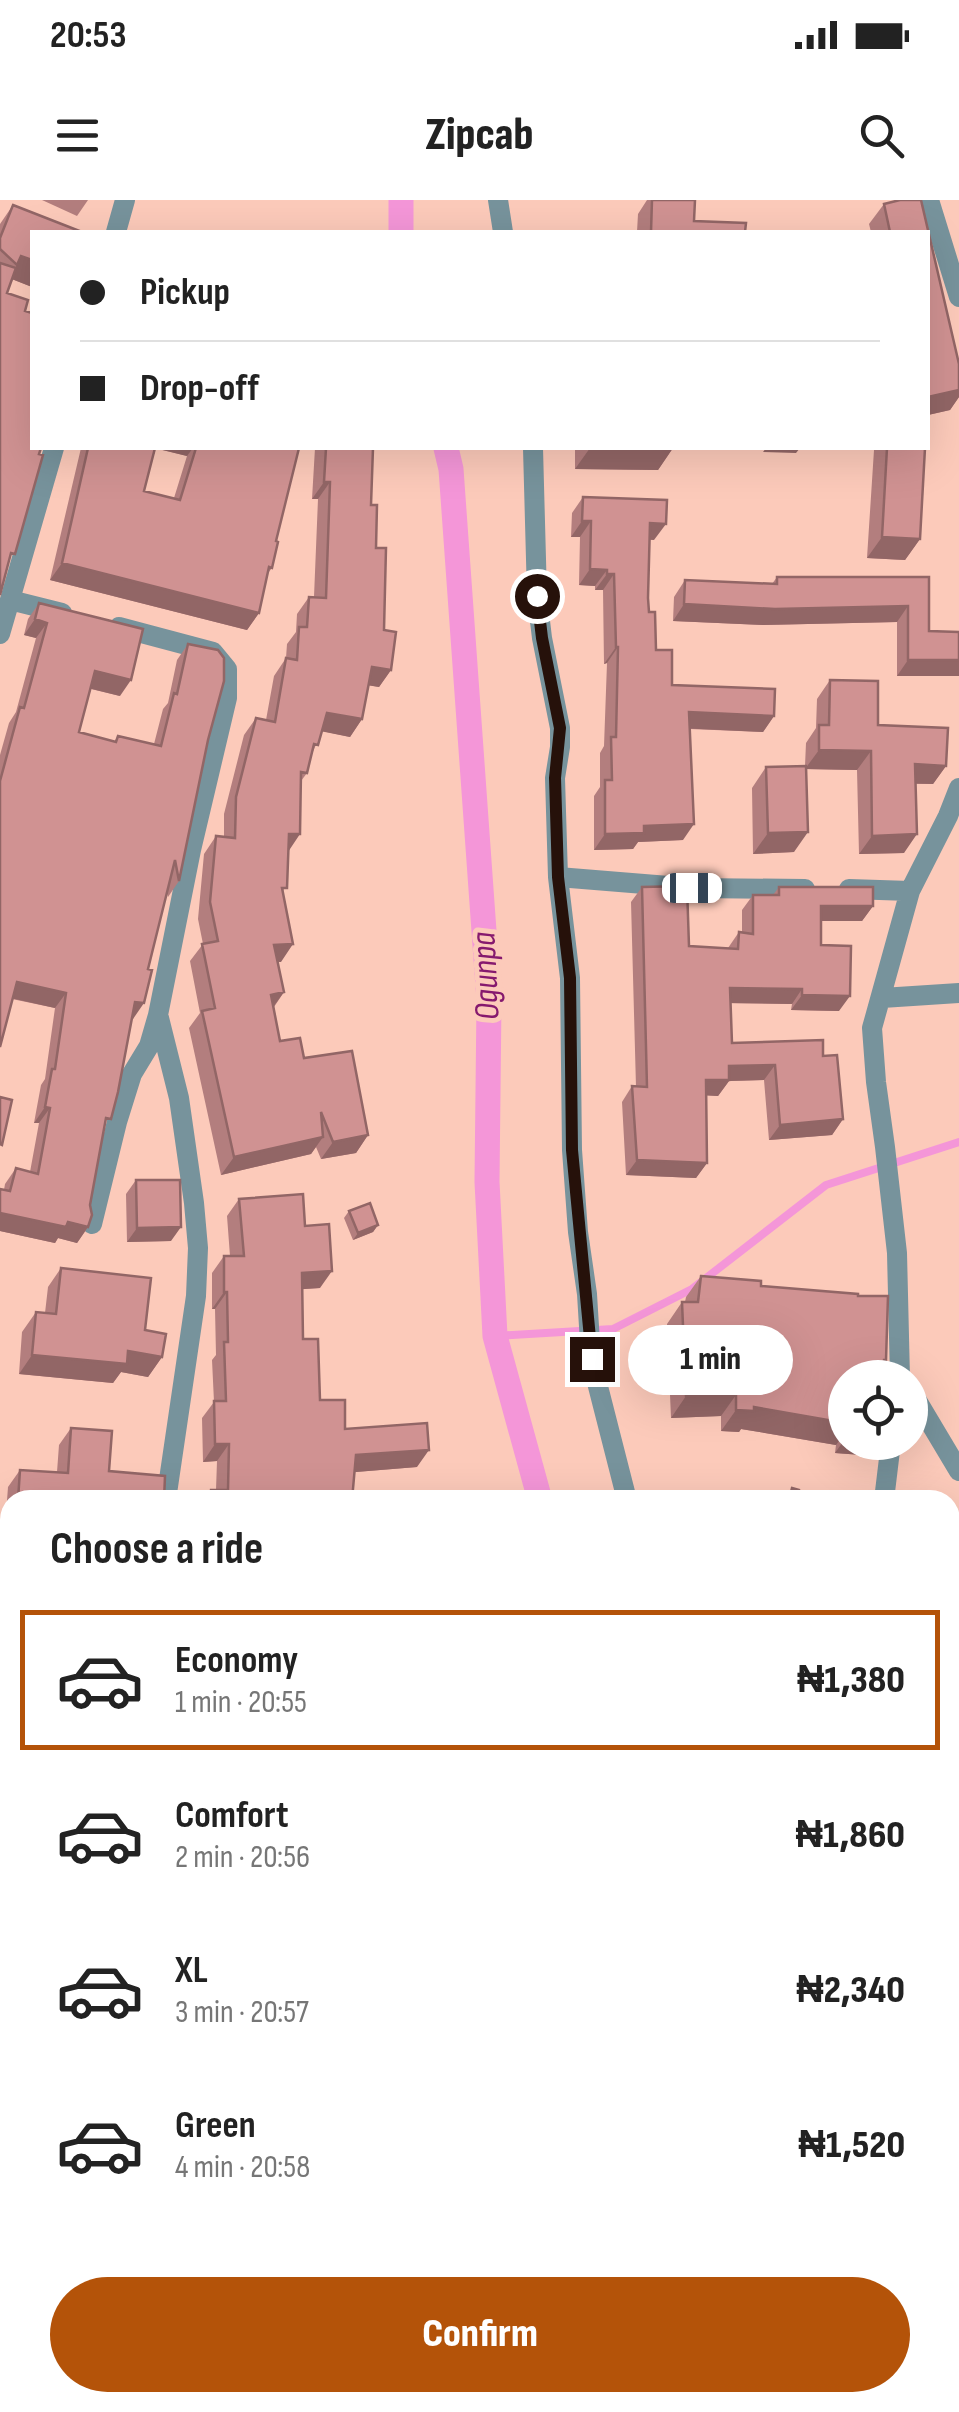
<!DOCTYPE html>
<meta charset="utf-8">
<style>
:root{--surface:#fff;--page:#f6f6f6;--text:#222;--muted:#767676;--line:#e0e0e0;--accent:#b45309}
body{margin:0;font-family:"Sofia Sans Condensed",sans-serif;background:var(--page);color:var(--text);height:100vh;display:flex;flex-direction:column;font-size:38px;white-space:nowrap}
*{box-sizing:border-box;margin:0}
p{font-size:32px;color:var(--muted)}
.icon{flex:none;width:55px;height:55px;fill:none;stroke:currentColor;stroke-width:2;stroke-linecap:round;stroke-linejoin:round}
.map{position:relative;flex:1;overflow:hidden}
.side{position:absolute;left:0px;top:1290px;width:960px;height:922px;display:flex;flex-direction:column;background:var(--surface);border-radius:30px 30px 0 0;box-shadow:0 10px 40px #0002}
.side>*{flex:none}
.top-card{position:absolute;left:30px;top:30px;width:900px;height:220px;border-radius:0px;box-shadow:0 10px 40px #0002;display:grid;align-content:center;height:220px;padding:0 50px;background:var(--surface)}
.buttons{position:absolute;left:828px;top:1160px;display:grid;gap:20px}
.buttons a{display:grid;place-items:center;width:100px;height:100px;border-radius:50%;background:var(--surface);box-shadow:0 10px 40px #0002;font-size:50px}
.end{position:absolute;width:45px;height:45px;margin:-22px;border:12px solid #26110a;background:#fff;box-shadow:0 0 0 5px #fff}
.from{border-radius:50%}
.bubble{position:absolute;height:70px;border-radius:35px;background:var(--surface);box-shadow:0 10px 40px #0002;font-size:32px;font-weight:800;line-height:70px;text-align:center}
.car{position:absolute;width:30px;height:60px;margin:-30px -15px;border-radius:12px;box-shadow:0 0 8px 2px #0007;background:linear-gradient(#fff 24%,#345 0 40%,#fff 0 76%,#345 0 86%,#fff 0)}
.top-card b{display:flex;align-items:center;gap:35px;height:95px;font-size:38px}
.top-card b+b{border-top:2px solid var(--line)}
.top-card i{width:25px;height:25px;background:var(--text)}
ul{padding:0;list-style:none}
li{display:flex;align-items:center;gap:30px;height:140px;margin:0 20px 15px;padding:0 30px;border:5px solid transparent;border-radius:0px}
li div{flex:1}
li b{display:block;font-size:38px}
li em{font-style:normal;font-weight:800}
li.selected{border-color:var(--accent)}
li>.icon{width:90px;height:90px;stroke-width:1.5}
h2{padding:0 50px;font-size:45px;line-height:120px}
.primary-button{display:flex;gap:20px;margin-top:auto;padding:20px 50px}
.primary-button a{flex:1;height:115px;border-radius:60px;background:var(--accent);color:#fff;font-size:40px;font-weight:800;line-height:115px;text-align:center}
.status{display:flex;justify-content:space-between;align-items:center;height:70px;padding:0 50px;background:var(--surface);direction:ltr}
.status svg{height:28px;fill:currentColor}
header{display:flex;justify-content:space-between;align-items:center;height:130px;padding:0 50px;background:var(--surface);font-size:45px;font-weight:800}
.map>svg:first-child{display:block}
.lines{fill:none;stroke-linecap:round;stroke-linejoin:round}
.stream{stroke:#f496d8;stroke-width:8}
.canal{stroke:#f496d8;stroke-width:25}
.minor{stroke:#77939c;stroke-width:20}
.wall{fill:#b37e7e;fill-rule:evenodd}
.shaded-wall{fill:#926666}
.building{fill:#d09292;stroke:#926666;stroke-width:2.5}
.route{stroke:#26110a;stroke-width:12}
.labels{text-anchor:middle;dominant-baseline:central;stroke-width:10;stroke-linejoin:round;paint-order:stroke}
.water-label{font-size:35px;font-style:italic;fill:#86196e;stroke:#fccaba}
</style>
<div class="status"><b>20:53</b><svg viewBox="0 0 49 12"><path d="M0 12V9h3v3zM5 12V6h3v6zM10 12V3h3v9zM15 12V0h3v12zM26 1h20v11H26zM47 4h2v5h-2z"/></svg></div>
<header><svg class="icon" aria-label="menu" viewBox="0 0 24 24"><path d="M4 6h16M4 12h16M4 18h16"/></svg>Zipcab<svg class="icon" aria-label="search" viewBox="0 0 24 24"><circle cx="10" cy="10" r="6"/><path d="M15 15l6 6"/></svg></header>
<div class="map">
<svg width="959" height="2212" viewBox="0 0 959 2212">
<rect width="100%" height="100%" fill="#fccaba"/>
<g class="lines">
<!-- stream -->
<path class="stream" d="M 495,1136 L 613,1129 L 692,1089 L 826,985 L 959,942"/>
<!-- canal -->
<path class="canal" d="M 401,0 L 401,32
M 446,248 L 451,269 L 489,801 L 487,982 L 495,1136 L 540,1300
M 482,2212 L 483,2202"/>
<!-- minor -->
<path class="minor" d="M 498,0 L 503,32
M 929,0 L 959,97
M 116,32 L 125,0
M 533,248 L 537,396 L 542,438 L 560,528 L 560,547 L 555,578 L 558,677 L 570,778 L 572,950 L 578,1032 L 587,1094 L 591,1159 L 627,1300
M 10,400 L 62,413
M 0,434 L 54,248
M 558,677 L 693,688 L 805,689
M 849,689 L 910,691
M 882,798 L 959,793
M 159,818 L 179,898 L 194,1003 L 198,1048 L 196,1096 L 166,1300
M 92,1024 L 117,922 L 132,874 L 149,846 L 158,815 L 191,650 L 227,498 L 227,469 L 213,452 L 119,427
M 900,1178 L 897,1053 L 885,947 L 876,882 L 872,828 L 910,691 L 948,616 L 959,588
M 910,1189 L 959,1271
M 884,1300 L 891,1242
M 0,1355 L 10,1356
M 0,2166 L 10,2167
M 737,2202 L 738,2212
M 137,2212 L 139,2202"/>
</g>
<!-- wall -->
<path class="wall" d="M 42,0 L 88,0 L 77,16 Z
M 647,0 L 695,0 L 694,21 L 745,32 L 637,32 L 638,14 Z
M 900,0 L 921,0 L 959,164 L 959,197 L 950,210 L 928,215 L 928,32 L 871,32 L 869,24 L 884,4 Z
M 13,5 L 32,87 L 12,79 L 7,93 L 25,111 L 8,363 L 0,395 L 0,24 Z
M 81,248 L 299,248 L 276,341 L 272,368 L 268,373 L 259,413 L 247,430 L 50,380 ZM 155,248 L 187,256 L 174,298 L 144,291 Z
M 315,248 L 373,248 L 371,305 L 384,430 L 391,470 L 379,487 L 368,485 L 362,519 L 350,537 L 322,531 L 311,556 L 307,573 L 301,581 L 288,651 L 283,694 L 281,762 L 278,762 L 284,792 L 274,807 L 280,841 L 304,858 L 368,935 L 356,953 L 321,959 L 316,947 L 311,954 L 221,975 L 189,828 L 200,813 L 190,761 L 203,744 L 198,719 L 204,654 L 216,636 L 224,637 L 224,614 L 244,535 L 256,518 L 266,520 L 274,476 L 286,458 L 287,444 L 296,432 L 297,414 L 309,397 L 314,397 L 318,299 L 312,299 Z
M 575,248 L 673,248 L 658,270 L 575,269 Z
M 875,248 L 925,248 L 920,339 L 905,360 L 867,358 L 874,250 Z
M 583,297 L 654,340 L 649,339 L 649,412 L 656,450 L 672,485 L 774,516 L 763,532 L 690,529 L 683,640 L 638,642 L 633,649 L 594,650 L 594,596 L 600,587 L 600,553 L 604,546 L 607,463 L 604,464 L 603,390 L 595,390 L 595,386 L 579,385 L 580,337 L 571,337 L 572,313 Z
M 777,377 L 929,377 L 929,431 L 959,432 L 959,476 L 897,476 L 897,422 L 763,425 L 673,421 L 674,397 L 685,380 L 772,384 Z
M 39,403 L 120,496 L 91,489 L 79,532 L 114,542 L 118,536 L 154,544 L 163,509 L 168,503 L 177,460 L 188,444 L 208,540 L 179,681 L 168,697 L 167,693 L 133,819 L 132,819 L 104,928 L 90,1005 L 88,1027 L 77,1043 L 58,1038 L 55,1043 L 0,1031 L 0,989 L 4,990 L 5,984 L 16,968 L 30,972 L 39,923 L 34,923 L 41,885 L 45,879 L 55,808 L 12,799 L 0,847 L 0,555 L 9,523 L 16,512 L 36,438 L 24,435 L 28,419 Z
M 830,480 L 878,525 L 946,566 L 933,584 L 916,584 L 904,653 L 859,654 L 857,570 L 806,569 L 794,652 L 753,654 L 752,588 L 766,567 L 805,566 L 806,543 L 816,528 L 817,499 Z
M 642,687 L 689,746 L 728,748 L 739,732 L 742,733 L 742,710 L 753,695 L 773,695 L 779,687 L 873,706 L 862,721 L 821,721 L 821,745 L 839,811 L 791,810 L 792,804 L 731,803 L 732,843 L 823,856 L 843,919 L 832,935 L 769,940 L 764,880 L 729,881 L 718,896 L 706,895 L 707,963 L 696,978 L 626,975 L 622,902 L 632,886 L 636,887 L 631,702 Z
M 136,980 L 171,1041 L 127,1042 L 126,994 Z
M 239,999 L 305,1026 L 320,1088 L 302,1089 L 303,1139 L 320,1200 L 345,1229 L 417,1267 L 355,1272 L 352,1300 L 203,1300 L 211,1290 L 216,1290 L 217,1261 L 203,1262 L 202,1218 L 214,1202 L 212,1160 L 216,1155 L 215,1109 L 212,1109 L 212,1073 L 224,1056 L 230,1056 L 227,1016 Z
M 349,1011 L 378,1025 L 373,1032 L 353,1040 L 344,1018 Z
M 61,1068 L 145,1130 L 162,1157 L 148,1177 L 121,1172 L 113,1183 L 19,1174 L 22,1132 L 36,1112 L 45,1113 L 48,1087 Z
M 701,1076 L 761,1086 L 886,1160 L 883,1164 L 845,1178 L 845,1242 L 862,1255 L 835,1253 L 836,1245 L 741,1229 L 739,1232 L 721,1231 L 721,1216 L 671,1218 L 667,1124 L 682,1102 L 685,1102 L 686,1097 Z
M 71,1228 L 109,1271 L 164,1300 L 10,1300 L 10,1328 L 5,1328 L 8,1287 L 20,1270 L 57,1272 L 59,1245 Z
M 959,1422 L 959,1463 L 950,1460 L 950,1449 Z
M 0,1835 L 10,1836 L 10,1989 L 0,1986 Z
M 169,2202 L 374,2202 L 374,2212 L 168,2212 Z"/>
<!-- shaded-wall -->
<path class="shaded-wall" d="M 21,56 L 32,60 L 32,87 L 9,78 L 17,65 Z
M 959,190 L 959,197 L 950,210 L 928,215 L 928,197 Z
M 154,248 L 193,248 L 187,256 Z
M 590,248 L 673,248 L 658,270 L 575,269 Z
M 766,248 L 800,248 L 796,253 L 763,252 Z
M 324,282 L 330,282 L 318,299 L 312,299 Z
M 582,321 L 591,321 L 580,337 L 571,337 Z
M 650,323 L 666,324 L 654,340 L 638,339 Z
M 882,337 L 920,339 L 905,360 L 867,358 Z
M 62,363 L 259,413 L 247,430 L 50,380 Z
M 590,369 L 607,370 L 595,386 L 579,385 Z
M 607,374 L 614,374 L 603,390 L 595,390 Z
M 684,404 L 908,406 L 897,422 L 763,425 L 673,421 Z
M 35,419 L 47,423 L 36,438 L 24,435 Z
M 616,447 L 618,447 L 607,463 L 604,464 Z
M 908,460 L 959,460 L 959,476 L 897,476 Z
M 372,467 L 391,470 L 379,487 L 360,484 Z
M 95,471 L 131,480 L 120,496 L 84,487 Z
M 689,512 L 774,516 L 763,532 L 678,528 Z
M 327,513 L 362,519 L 350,537 L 315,530 Z
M 819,550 L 871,551 L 857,570 L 805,569 Z
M 915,564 L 946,566 L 933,584 L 902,583 Z
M 694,624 L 683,640 L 638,642 L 633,649 L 594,650 L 605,634 L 644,626 Z
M 808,632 L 794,652 L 753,654 L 768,633 Z
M 289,634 L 300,634 L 288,652 Z
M 917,634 L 904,653 L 859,654 L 872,636 Z
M 821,706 L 873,706 L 862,721 L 810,721 Z
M 293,744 L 281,762 L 262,762 L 274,745 Z
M 17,782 L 66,793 L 55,808 L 6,797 Z
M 730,788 L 802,789 L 792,804 L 719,803 Z
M 284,792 L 271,810 L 271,795 Z
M 802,795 L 850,796 L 839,811 L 791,810 Z
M 135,802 L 144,803 L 133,819 L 124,818 Z
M 775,865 L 764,880 L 729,881 L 718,896 L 695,895 L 706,880 L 729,866 Z
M 45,907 L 50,908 L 39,923 L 34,923 Z
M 843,919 L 832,935 L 769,940 L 780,925 Z
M 368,935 L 356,953 L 321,959 L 333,942 Z
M 323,937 L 311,954 L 221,975 L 234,957 Z
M 637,960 L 707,963 L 696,978 L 626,975 Z
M 0,1013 L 68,1022 L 88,1027 L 77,1043 L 58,1038 L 55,1043 L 0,1031 Z
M 378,1025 L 373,1032 L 353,1040 L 358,1033 Z
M 181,1027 L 171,1041 L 127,1042 L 137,1028 Z
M 332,1071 L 320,1088 L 290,1090 L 302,1073 Z
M 224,1092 L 227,1092 L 215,1109 L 212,1109 Z
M 128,1151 L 162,1157 L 148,1177 L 121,1172 L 113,1183 L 19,1174 L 32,1155 Z
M 736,1195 L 721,1216 L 671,1218 L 686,1196 Z
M 754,1207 L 845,1223 L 845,1233 L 836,1245 L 741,1229 L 739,1232 L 721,1231 L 736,1210 Z
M 845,1239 L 845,1242 L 871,1242 L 862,1255 L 835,1253 Z
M 215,1244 L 229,1244 L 217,1261 L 203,1262 Z
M 429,1250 L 417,1267 L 344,1273 L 356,1255 Z
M 950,1397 L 959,1400 L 959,1416 L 950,1414 Z
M 957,1445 L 959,1446 L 959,1463 L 950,1460 L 950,1454 Z
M 0,1504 L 10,1504 L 10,1523 L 0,1522 Z
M 0,1784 L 10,1784 L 10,1801 L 0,1801 Z
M 1,1966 L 10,1969 L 10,1989 L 0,1986 Z"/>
<!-- building -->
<path class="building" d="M 652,0 L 695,0 L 694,21 L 746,23 L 745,32 L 651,32 Z
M 900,0 L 921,0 L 959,164 L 959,190 L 928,197 L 928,32 L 890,32 L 884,4 Z
M 13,5 L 82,32 L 32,32 L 32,60 L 21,56 L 17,65 L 0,49 L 0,38 Z
M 0,63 L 16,68 L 7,93 L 28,100 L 25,111 L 32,113 L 32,248 L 41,248 L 39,254 L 43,255 L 15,354 L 11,353 L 0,395 Z
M 88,248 L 155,248 L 144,291 L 180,300 L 196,248 L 299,248 L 276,341 L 278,342 L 272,368 L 269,367 L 259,413 L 62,363 Z
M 326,248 L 373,248 L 371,305 L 377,305 L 376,348 L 386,348 L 384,430 L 396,432 L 391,470 L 372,467 L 362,519 L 327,513 L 318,545 L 314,544 L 307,573 L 301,572 L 300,634 L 289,634 L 287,688 L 282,688 L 293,744 L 274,745 L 284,792 L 271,795 L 280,841 L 300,838 L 304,858 L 352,851 L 368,935 L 333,942 L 321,912 L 323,937 L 234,957 L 202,811 L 215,808 L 202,744 L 218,741 L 210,702 L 216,636 L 235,638 L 236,597 L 256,518 L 275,522 L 286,458 L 297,460 L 299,427 L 307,427 L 309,397 L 326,398 L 330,282 L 324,282 Z
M 887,248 L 925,248 L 920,339 L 882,337 Z
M 583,297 L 667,300 L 666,324 L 650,323 L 648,398 L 649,412 L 655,412 L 656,450 L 672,450 L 672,485 L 775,489 L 774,516 L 689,512 L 694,624 L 644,626 L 644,633 L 605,634 L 605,580 L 612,580 L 611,537 L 616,537 L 618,447 L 616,447 L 614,374 L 607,374 L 607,370 L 590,369 L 591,321 L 582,321 Z
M 777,377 L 929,377 L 929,431 L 959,432 L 959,460 L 908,460 L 908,406 L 775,409 L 684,404 L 685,380 L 777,384 Z
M 39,403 L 143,429 L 131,480 L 95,471 L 79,532 L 116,542 L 118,536 L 161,546 L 174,493 L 177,494 L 188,444 L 218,450 L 224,458 L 224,481 L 208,540 L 179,681 L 175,660 L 148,769 L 152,770 L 144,803 L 135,802 L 118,892 L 111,919 L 106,918 L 90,1005 L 92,1015 L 88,1027 L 68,1022 L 66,1027 L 0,1013 L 0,989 L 10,991 L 16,968 L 38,974 L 50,908 L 45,907 L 52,869 L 55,869 L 66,793 L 17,782 L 0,847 L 0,581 L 20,507 L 24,508 L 47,423 L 35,419 Z
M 830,480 L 878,481 L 878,525 L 948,528 L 946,566 L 915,564 L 917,634 L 872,636 L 871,551 L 819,550 L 819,525 L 829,525 Z
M 806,566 L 808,632 L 768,633 L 766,567 Z
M 687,686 L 689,746 L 738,749 L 739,732 L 753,734 L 753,695 L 779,695 L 779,687 L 873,687 L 873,706 L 821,706 L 821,745 L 851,746 L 850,796 L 802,795 L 802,789 L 730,788 L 732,843 L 823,840 L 823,856 L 837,855 L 843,919 L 780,925 L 775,865 L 729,866 L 729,880 L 706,880 L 707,963 L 637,960 L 632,886 L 647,887 L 642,687 Z
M 0,897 L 12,900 L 2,945 L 0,944 Z
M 136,980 L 180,980 L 181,1027 L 137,1028 Z
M 303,994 L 305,1026 L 329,1024 L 332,1071 L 302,1073 L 303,1139 L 318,1139 L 320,1200 L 345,1200 L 345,1229 L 427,1223 L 429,1250 L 356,1255 L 352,1300 L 210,1300 L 211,1290 L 228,1290 L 229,1244 L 215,1244 L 214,1201 L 226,1201 L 224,1142 L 228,1142 L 227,1092 L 224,1092 L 224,1056 L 244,1056 L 239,999 Z
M 370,1003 L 378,1025 L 358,1033 L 349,1011 Z
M 61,1068 L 151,1078 L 145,1130 L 166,1134 L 162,1157 L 128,1151 L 127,1164 L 32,1155 L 36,1112 L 56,1114 Z
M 701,1076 L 761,1081 L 761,1086 L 858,1094 L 858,1096 L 888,1096 L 886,1160 L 884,1160 L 882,1178 L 845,1178 L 845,1223 L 754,1207 L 754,1211 L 736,1210 L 736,1195 L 686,1196 L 682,1102 L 698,1102 Z
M 71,1228 L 112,1231 L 109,1271 L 165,1276 L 164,1300 L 18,1300 L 20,1270 L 68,1273 Z
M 792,1288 L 799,1290 L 799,1295 L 820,1300 L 789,1300 Z
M 950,1340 L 959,1343 L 959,1400 L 950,1397 L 953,1385 L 950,1384 Z
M 0,1361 L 10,1363 L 10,1504 L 0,1504 L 0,1430 L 2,1409 L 0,1409 Z
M 950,1526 L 959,1530 L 959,1561 L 950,1580 Z
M 0,1587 L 10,1588 L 10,1784 L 0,1784 Z
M 0,1835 L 10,1836 L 10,1969 L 1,1966 L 5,1889 L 2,1889 L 2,1881 L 0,1881 Z
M 10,2177 L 10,2202 L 108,2202 L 108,2212 L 0,2212 L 0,2178 Z
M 179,2202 L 374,2202 L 374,2212 L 178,2212 Z"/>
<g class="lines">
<!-- route -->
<path class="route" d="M 537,396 L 542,438 L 560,528 L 555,578 L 558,677 L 570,778 L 572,950 L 592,1159"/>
</g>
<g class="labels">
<!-- water labels -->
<g class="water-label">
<text transform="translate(486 776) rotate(-93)">Ogunpa</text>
</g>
</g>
</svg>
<div class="buttons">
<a><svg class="icon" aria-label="locate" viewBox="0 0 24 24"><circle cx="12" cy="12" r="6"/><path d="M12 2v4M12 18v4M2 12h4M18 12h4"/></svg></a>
</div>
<i class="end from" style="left:537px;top:396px"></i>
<i class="end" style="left:592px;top:1159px"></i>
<div class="bubble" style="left:628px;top:1125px;width:165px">1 min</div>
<i class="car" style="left:692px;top:688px;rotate:90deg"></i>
<div class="top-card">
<b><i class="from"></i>Pickup</b>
<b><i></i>Drop-off</b>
</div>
<section class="side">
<h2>Choose a ride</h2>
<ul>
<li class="selected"><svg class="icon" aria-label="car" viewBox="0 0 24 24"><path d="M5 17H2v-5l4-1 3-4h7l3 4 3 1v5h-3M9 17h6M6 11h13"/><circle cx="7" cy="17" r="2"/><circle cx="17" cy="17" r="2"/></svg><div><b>Economy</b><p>1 min · 20:55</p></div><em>₦1,380</em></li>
<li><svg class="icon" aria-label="car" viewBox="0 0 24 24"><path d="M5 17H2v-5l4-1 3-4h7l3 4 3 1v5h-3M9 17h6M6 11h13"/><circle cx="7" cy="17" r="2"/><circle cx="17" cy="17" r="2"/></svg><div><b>Comfort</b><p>2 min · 20:56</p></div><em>₦1,860</em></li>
<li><svg class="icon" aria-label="car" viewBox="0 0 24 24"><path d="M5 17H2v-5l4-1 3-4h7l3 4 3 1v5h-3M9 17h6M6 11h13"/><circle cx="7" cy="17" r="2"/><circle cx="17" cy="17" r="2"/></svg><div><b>XL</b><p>3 min · 20:57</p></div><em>₦2,340</em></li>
<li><svg class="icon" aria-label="car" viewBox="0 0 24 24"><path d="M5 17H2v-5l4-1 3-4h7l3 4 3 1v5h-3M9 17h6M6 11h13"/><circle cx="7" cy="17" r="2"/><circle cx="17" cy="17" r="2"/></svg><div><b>Green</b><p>4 min · 20:58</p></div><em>₦1,520</em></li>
</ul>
<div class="primary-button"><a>Confirm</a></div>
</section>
</div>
